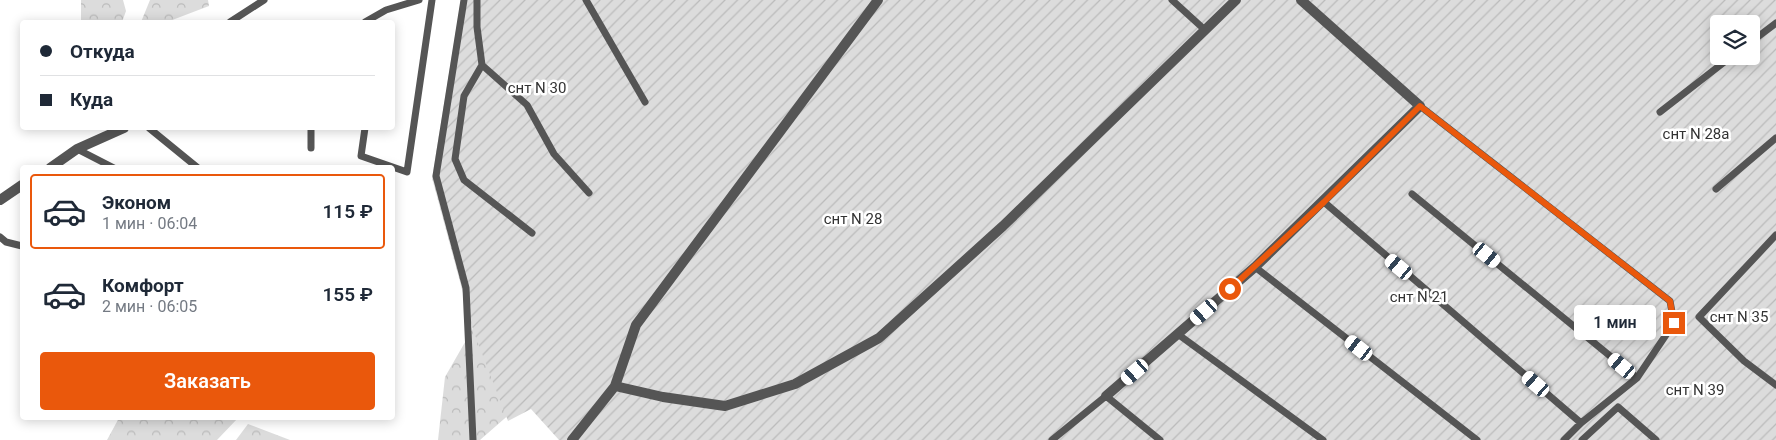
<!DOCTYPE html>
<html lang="ru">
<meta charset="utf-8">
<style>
:root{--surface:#fff;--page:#f2f2f3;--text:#1f2937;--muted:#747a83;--line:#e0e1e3;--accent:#ea580c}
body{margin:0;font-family:Roboto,sans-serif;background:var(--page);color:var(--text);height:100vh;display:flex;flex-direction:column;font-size:19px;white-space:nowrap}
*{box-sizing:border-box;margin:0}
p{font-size:16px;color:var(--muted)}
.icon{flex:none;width:28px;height:28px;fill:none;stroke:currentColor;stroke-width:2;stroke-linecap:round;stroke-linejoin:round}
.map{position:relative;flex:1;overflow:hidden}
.details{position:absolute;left:20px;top:165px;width:375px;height:255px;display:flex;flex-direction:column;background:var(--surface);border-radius:5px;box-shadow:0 2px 12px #0003}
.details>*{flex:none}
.banner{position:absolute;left:20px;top:20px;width:375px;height:110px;border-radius:5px;box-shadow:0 2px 12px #0003;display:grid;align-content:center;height:110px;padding:0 20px;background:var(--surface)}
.fabs{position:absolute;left:1710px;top:15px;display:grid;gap:10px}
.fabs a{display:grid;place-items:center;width:50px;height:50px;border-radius:5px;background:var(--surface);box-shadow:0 2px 12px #0003;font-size:25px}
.end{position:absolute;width:22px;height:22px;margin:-11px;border:6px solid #ea580c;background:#fff;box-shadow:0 0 0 2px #fff}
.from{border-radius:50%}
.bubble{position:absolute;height:35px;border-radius:5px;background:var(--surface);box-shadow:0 2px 12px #0003;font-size:16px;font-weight:600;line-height:35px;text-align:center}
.car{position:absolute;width:15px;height:30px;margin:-15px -8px;border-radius:6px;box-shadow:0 0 4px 1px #0007;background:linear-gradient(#fff 24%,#345 0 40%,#fff 0 76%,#345 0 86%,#fff 0)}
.banner b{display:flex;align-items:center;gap:18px;height:48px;font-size:19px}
.banner b+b{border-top:1px solid var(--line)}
.banner i{width:12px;height:12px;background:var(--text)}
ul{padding:9px 0 0;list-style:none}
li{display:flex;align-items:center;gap:15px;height:75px;margin:0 10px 8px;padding:0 10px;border:2px solid transparent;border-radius:5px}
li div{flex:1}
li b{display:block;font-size:19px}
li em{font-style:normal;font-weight:600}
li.on{border-color:var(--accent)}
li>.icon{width:45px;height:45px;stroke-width:1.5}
.cta{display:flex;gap:10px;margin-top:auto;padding:10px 20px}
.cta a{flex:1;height:58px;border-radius:5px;background:var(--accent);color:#fff;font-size:20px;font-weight:600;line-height:58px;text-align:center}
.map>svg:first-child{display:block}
.forest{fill:url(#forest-crowns)}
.garden{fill:url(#garden-furrows);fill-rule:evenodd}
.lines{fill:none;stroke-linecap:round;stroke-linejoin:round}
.lane{stroke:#555;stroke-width:7}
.street{stroke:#555;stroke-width:10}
.route{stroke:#ea580c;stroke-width:6}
.labels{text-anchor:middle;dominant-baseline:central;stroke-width:5;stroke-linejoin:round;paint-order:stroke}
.park-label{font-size:15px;fill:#333;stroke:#fff}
</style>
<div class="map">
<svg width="1776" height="440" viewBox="0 0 1776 440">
<defs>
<pattern id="forest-crowns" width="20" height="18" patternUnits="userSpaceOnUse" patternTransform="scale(1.25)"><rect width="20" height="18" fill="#dcdcdc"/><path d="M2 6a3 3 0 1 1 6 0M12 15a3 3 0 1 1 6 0" fill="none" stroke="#bbb"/></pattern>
<pattern id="garden-furrows" width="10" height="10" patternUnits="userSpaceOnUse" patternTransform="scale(1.25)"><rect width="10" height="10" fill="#dcdcdc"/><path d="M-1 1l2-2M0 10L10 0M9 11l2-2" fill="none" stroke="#bbb"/></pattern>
</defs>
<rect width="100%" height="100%" fill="#fff"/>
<!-- forest -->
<path class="forest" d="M 81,0 L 123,0 L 126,11 L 122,22 L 81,22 Z
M 150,0 L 208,0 L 209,6 L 167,22 L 141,22 Z
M 476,323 L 512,412 L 480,440 L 438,440 L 445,377 Z
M 119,418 L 238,418 L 217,440 L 107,440 Z
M 248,424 L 290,440 L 236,440 Z"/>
<!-- garden -->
<path class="garden" d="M 461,0 L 1776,0 L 1776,440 L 559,440 L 531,409 L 508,421 L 473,330 L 432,178 ZM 1719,24 L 1751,24 L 1751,56 L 1719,56 Z"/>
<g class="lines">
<!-- lane -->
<path class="lane" d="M 464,0 L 436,176 L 466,288 L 473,440
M 477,0 L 477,27 L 482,65 L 527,105 L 554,154 L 589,193
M 586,0 L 645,102
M 1172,0 L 1205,30
M 230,22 L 264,0
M 365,22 L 386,10 L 419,0
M 1751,42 L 1776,23
M 482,65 L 464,96 L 455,159 L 464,180 L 532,233
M 1420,106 L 1670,301 L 1674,323 L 1637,378 L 1581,423 L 1564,440
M 1660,112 L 1732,56
M 149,128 L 198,168
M 311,128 L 311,148
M 365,128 L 361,156 L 407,172 L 432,0
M 77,149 L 114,168
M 1716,189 L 1776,138
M 1412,194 L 1637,378
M 1324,202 L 1581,423
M 1776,235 L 1699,317 L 1744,361 L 1776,385
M 0,237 L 6,242 L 22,246
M 1255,267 L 1477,440
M 1179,335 L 1323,440
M 1052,440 L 1106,396 L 1160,440
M 1582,440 L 1618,407 L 1656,440"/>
<!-- street -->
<path class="street" d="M 50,168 L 77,149 L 124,128
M 0,200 L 22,185
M 615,386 L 663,397 L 725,406 L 795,384 L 879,338 L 1003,226 L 1236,0
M 1106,396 L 1255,267 L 1420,106 L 1301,0
M 572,440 L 615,386 L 636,325 L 878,0"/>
</g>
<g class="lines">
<!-- route -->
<path class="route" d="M 1230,289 L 1324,202 L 1420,106 L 1670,301 L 1674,323"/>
</g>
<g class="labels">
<!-- park labels -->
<g class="park-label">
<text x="537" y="88">снт N 30</text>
<text x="1696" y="134">снт N 28а</text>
<text x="853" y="219">снт N 28</text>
<text x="1419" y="297">снт N 21</text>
<text x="1739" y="317">снт N 35</text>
<text x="1695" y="390">снт N 39</text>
</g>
</g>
</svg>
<div class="fabs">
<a><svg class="icon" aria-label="layers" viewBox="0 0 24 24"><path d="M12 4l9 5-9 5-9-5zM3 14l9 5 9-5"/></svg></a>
</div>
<i class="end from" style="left:1230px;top:289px"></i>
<i class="end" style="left:1674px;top:323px"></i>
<div class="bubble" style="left:1574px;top:305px;width:82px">1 мин</div>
<i class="car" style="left:1487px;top:255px;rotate:129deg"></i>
<i class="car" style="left:1399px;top:267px;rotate:310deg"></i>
<i class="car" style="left:1204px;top:312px;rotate:229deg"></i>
<i class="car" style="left:1359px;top:348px;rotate:308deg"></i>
<i class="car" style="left:1622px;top:366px;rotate:310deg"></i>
<i class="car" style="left:1135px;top:372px;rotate:229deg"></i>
<i class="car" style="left:1536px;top:384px;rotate:311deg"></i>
<div class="banner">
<b><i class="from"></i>Откуда</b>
<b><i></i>Куда</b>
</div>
<section class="details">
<ul>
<li class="on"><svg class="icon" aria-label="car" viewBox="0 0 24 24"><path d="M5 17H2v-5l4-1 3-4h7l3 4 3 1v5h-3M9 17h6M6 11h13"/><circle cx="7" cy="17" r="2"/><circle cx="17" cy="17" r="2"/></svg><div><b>Эконом</b><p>1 мин · 06:04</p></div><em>115 ₽</em></li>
<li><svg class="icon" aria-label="car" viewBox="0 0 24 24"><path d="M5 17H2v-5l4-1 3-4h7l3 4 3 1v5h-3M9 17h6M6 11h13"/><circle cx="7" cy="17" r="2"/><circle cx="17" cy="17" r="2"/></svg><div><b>Комфорт</b><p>2 мин · 06:05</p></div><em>155 ₽</em></li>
</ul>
<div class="cta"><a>Заказать</a></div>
</section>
</div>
